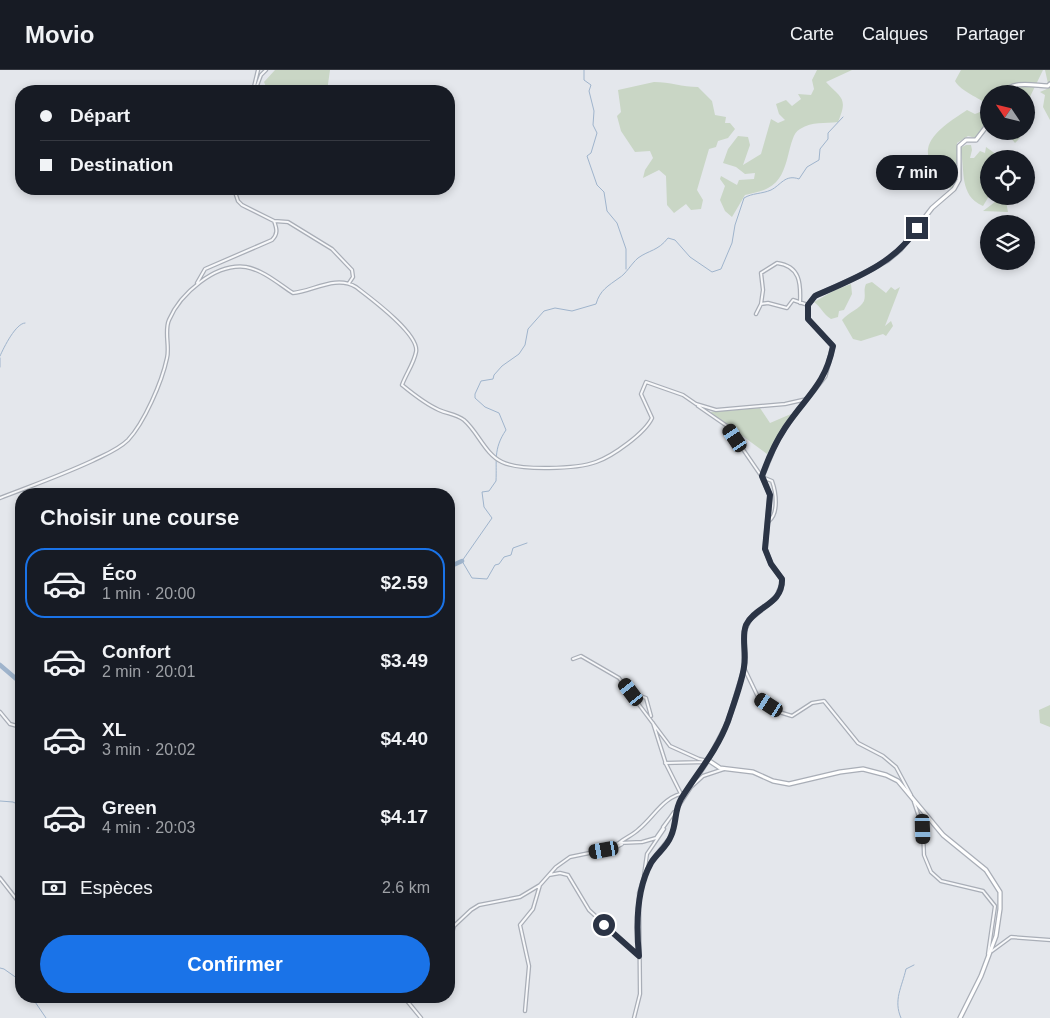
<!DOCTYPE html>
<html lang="fr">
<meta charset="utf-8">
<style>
:root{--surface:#171b24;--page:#242831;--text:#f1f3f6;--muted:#9ea1a6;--line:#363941;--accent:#1a73e8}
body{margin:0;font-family:Helvetica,sans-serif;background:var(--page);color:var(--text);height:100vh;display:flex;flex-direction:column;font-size:19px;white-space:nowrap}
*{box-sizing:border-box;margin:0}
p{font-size:16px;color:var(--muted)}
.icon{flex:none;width:28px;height:28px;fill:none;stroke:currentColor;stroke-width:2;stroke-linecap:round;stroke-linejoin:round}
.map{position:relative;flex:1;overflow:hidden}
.sheet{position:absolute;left:15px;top:418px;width:440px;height:515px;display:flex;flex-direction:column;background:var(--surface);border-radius:20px;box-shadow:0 2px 8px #0003}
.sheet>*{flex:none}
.top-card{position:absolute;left:15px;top:15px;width:440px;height:110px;border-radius:20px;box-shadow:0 2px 8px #0003;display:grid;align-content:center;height:110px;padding:0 25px;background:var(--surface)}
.needle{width:32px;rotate:305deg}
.fabs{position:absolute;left:980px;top:15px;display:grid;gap:10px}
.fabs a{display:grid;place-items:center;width:55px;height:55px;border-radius:50%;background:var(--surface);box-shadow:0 2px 8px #0003;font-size:25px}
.end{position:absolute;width:22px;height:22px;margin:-11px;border:6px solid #2b3445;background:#fff;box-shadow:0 0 0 2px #fff}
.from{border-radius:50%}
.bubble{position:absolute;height:35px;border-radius:18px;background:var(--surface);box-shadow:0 2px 8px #0003;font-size:16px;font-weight:700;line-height:35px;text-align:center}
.car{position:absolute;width:15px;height:30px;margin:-15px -8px;border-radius:6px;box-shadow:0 0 4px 1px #0007;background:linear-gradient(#222 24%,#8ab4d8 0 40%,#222 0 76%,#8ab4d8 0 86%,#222 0)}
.top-card b{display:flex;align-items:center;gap:18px;height:48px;font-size:19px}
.top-card b+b{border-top:1px solid var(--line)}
.top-card i{width:12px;height:12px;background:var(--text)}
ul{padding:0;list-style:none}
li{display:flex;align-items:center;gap:15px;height:70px;margin:0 10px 8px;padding:0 15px;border:2px solid transparent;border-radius:20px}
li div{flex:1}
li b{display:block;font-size:19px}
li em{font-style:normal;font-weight:700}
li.on{border-color:var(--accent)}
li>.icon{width:45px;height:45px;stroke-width:1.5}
h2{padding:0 25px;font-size:22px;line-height:60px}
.pay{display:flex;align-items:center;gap:12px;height:55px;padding:0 25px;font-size:19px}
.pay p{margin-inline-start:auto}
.button{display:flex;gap:10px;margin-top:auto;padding:10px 25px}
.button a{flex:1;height:58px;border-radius:30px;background:var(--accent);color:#fff;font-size:20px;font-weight:700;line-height:58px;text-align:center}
header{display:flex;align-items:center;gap:30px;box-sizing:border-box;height:70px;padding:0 25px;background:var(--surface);border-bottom:1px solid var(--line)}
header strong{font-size:24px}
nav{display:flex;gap:28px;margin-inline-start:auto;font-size:18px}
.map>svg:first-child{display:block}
.green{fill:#c9d6c5}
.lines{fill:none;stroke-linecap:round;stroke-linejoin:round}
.stream{stroke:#9fb4cc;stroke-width:1}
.river{stroke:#9fb4cc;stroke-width:4.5}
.street-casing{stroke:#a9aeb7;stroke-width:4.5}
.secondary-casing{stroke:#a9aeb7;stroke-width:5.5}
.street{stroke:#f7f8fa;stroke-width:2}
.secondary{stroke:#fff;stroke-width:3}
.route{stroke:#2b3445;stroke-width:6}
</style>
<header>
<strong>Movio</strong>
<nav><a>Carte</a><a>Calques</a><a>Partager</a></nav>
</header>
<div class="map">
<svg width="1050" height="948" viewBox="0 0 1050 948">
<rect width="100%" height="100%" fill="#e4e7ec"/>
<!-- green -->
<path class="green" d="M 275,0 L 330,0 L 327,21 L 268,21 L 264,12 Z
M 817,0 L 852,0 L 826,12 C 842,29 848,28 838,52 C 824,54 813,51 800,59 C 786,66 792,107 768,118 C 761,122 752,123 745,125 L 732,147 L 725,141 L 720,130 L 725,116 L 720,109 L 721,106 L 737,115 L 739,110 L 754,109 L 755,103 L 745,104 L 736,97 L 723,93 L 728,79 L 738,66 L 748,67 L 750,75 L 743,95 L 761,84 L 771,49 L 778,53 L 785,50 L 779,44 L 776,34 L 786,30 L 792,36 L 801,29 L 798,24 L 811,25 L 814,19 L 812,10 Z
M 961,0 L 1043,0 L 1027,33 L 1026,24 L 989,24 L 989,36 C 979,27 961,22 955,11 Z
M 1045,0 L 1050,0 L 1050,50 L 1043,37 L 1045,25 L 1040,22 L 1049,18 Z
M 654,12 C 670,12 682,17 698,17 L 712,31 L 715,45 L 726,47 L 725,53 L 730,53 L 735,59 L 728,68 L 718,71 L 716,77 L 709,79 L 697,120 L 703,130 L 701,139 L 691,140 L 686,134 L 674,143 L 667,135 L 666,106 L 659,100 L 643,108 L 645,100 L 653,88 L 650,81 L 635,82 L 621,61 L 617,46 L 621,42 L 618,20 Z
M 967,40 L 975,44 L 980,42 L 989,44 L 989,47 L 976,68 L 968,66 L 957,73 L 958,109 L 953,118 L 944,118 L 942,109 L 930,102 C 931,95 927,86 928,79 C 931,62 954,49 967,40 Z
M 1005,61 L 1016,61 L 1020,68 L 1015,73 Z
M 966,75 L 971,75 L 972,80 L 970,88 L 974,88 L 980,81 L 985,83 L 986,77 L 997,85 L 998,89 L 989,89 L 989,104 L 983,99 L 989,107 L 989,126 L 983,136 C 958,125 966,100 960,78 Z
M 999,126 L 1005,126 L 1008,142 L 983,141 L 999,129 Z
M 872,212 L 886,223 L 891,217 L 895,220 L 900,217 L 885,256 L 891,251 L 893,256 L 886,266 L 883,264 L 861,271 L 853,269 L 842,250 C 849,242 860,239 864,231 C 866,225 863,220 866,214 Z
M 851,214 L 852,224 L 844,240 L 839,241 L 838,247 L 831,249 C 823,244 821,237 814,232 L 835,220 Z
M 760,338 L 770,353 L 791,344 L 767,384 L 710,342 Z
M 1050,635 L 1050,657 L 1040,653 L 1039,640 Z"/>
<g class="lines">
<!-- stream -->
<path class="stream" d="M 584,0 L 584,10 L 591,15 L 589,21 L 594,41 L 593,55 L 597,63 L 591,83 L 587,86 L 588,89 L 597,115 L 604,122 L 607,141 L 617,153 L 626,179 L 626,199
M 0,286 C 4,277 16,253 25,253
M 0,288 L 0,297
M 527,473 L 513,478 L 511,485 L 504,487 L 499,494 L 495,495 L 487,509 L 472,508 L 462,491 L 492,448 L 484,437 L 482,422 L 489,421 L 496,411 C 497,391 493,379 506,360 L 499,343 L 485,337 L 475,328 L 475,324 L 481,311 L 493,309 L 494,305 L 502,296 L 519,284 L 525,275 L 528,259 L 544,241 L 555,238 L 572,241 L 596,234 C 600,220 608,216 619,208 C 626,204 631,194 638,188 C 649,180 658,181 668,168 L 675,170 L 690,187 L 712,202 L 721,199 L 732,173 L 735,155 L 744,128 C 752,123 762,124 771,120 C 781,115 785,104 799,109 L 807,97 L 819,90 L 820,79 L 828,69 L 828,63 L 843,47
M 0,731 L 13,732 L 21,736
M 0,898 L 4,899 L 21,911
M 31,926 L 46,948
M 901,948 C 893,930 902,917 906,899 L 914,895"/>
<!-- river -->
<path class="river" d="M 449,497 L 462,491
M 0,595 L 21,613"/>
<defs>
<path id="street" d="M 253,21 L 258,0
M 255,21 L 261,5 L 266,0
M 234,119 L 238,131 L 242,135 L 274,151 L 288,152 L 332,179 L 352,200 L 353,207 L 349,213
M 197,213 L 205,199 L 272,170 C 278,164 277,159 274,151
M 761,234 L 763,220 L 761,203 L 777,193 C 800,196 801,213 800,233
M 756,244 L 761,234 L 768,233 L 787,238 L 793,230 L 808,235
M 698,336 L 727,356 L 762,407 L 772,411 C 776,422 779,443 769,451
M 0,428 C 31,416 62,405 92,391 C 104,385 118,380 128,370 C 144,353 162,312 167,288 C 170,277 164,261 169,250 C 180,224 215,193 246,197 C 263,200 279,214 293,223 C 313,221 336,205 356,217 C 369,227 420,264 416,282 C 414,293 406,304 402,315 C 413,324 425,334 439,340 C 448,344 456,344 464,350 C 478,362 485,384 502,392 C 521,401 577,399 596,392 C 613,386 645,363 652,348 L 641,324 L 646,312 L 683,325 L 696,334 L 716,340 L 785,334 L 807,329
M 573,589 L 581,586 L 619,608 L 670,676 L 699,689 L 708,691 L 676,740 L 672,765 L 652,790 L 644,807 L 639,823 L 640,924 L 634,948
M 745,600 L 759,629 L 779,642 L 792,646 L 812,633 L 824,631 L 858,673 L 883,686 L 896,697 L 911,725
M 632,623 L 646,628 L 651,646
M 0,642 L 10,654 L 21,657
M 653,653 L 666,694 L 681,724
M 665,693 L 707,692
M 691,717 L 703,706 L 724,699
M 914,732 L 923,759 L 924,785 L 931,802 L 941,811 L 983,821 L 995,836 L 988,884
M 663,757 L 669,749
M 619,773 C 625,768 633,765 639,759 C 654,747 664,725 686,723
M 591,783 L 602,785 L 622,774
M 549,805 L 560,803 L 568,805 L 589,840 L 639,886
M 644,805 L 647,784 L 664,759
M 0,808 L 21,835
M 449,875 L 454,856 L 471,840 L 479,835 L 520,827 L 540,815 L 556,797 L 570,787 L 604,780 L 619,773 L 642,772 L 656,768 L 674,742
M 449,876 L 449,883
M 992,881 L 1011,867 L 1050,870
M 403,926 L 421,948
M 525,941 L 529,896 L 520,855 L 533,839 L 540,815"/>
<path id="secondary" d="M 1000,24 C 1015,10 1030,15 1048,16 L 1050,14
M 960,948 L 981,906 L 996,866 L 1000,839 L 1000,822 L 986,800 L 943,765 L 898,711 L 886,705 L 863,699 L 840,702 L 789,714 L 773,711 L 753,702 L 720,698 L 708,690 L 728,652 L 744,599 L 744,562 L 747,555 L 750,549 L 776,528 L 782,514 L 782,509 L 771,494 L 765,479 L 770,425 L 762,407 L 776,373 L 786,356 L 825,306 L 833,276 L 808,249 L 808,235 L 815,226 L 859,206 L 888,190 L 900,180 L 932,138 L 954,119 L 959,110 L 959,76 L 966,70 L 976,70 L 989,53"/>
</defs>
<!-- street casing -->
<use href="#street" class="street-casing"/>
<!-- secondary casing -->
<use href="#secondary" class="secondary-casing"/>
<!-- street -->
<use href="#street" class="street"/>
<!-- secondary -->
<use href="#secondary" class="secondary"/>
</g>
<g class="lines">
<!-- route -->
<path class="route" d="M 604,855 L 639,886 C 636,856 636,820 651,793 C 657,783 667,777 671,766 C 677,753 674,741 681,729 C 697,703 717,681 728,651 C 733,636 742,612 744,597 C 747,583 741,568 746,555 C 755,536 783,535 782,509 L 771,494 L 765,479 L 770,425 L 762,406 C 768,389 775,373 785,358 C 806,326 825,316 833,276 L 808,249 L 808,235 L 815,226 C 853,209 895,194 917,158"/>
</g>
</svg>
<div class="fabs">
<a><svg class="needle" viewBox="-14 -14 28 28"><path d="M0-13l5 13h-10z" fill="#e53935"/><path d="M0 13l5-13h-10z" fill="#9ea1a6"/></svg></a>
<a><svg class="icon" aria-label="locate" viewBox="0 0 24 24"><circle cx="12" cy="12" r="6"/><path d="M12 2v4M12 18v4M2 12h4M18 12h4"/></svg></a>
<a><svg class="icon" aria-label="layers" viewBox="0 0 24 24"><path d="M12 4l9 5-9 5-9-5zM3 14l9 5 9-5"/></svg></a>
</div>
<i class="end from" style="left:604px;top:855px"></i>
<i class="end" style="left:917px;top:158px"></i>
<div class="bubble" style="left:876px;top:85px;width:82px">7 min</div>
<i class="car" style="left:735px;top:368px;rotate:326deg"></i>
<i class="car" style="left:631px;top:622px;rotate:323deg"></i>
<i class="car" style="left:769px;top:635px;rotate:303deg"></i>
<i class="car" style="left:923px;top:759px;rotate:178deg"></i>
<i class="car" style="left:604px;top:780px;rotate:260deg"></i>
<div class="top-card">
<b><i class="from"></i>Départ</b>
<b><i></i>Destination</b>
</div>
<section class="sheet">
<h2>Choisir une course</h2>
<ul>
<li class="on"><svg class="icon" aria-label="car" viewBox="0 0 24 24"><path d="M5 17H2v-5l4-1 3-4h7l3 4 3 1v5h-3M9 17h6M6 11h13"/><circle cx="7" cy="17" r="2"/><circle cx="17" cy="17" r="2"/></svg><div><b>Éco</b><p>1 min · 20:00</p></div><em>$2.59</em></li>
<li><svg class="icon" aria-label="car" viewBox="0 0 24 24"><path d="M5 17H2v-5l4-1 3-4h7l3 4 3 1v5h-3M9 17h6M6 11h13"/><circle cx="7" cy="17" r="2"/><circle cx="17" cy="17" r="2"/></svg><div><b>Confort</b><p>2 min · 20:01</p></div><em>$3.49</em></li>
<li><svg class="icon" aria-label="car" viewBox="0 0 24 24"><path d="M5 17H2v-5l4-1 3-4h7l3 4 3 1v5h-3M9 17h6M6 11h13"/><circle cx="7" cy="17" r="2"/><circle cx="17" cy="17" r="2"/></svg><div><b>XL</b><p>3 min · 20:02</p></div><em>$4.40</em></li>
<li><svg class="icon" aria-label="car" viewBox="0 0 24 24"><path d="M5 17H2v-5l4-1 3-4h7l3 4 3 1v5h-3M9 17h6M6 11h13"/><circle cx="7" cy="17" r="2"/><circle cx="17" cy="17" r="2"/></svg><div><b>Green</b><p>4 min · 20:03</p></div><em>$4.17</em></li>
</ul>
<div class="pay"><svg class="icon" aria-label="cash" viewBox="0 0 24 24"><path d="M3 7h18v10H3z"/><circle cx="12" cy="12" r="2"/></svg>Espèces<p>2.6 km</p></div>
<div class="button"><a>Confirmer</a></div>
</section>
</div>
